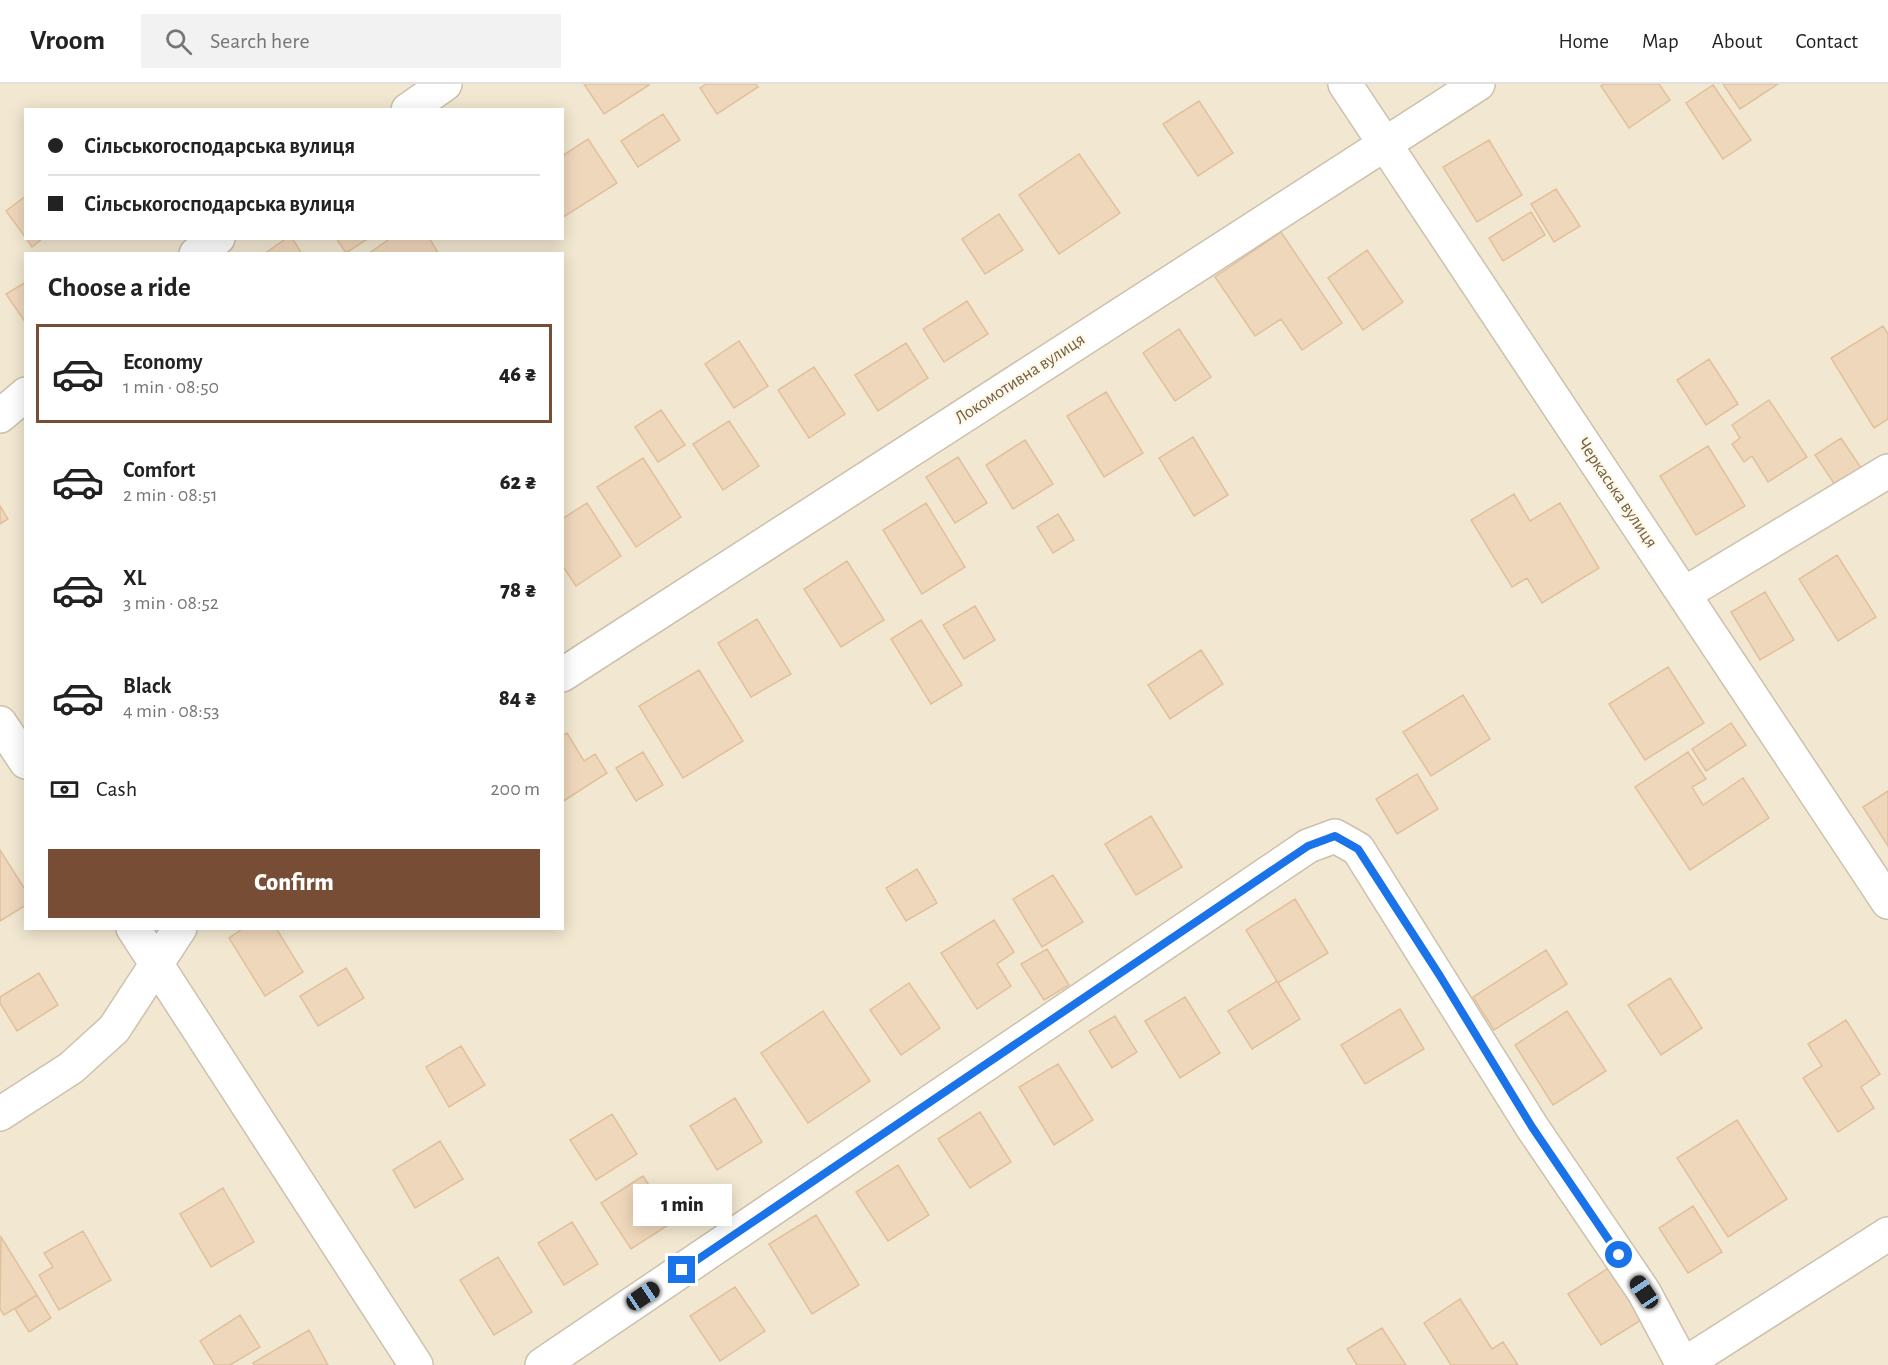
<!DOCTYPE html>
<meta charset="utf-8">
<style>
:root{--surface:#fff;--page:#f2f2f2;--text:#222;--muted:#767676;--line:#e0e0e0;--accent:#774e35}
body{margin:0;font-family:"Alegreya Sans",sans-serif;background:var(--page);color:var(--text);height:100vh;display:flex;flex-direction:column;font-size:22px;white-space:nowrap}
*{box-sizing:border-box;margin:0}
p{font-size:20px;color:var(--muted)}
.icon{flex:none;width:33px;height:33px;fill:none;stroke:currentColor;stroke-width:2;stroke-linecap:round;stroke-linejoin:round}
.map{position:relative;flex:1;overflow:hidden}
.panel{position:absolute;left:24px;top:168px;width:540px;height:678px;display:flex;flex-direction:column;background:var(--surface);border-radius:0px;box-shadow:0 3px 15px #0003}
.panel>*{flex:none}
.hud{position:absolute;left:24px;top:24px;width:540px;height:132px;border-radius:0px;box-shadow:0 3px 15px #0003;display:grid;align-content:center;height:132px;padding:0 24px;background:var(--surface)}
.end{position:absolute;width:27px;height:27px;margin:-14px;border:8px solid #1a73e8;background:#fff;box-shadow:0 0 0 3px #fff}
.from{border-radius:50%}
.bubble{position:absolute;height:42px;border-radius:0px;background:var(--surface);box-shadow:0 3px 15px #0003;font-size:20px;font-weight:800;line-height:42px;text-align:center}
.car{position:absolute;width:18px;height:36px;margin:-18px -9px;border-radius:8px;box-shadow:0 0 4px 2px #0007;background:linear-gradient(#222 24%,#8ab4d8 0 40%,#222 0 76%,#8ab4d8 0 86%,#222 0)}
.hud b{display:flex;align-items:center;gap:21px;height:57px;font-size:22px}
.hud b+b{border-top:2px solid var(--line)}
.hud i{width:15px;height:15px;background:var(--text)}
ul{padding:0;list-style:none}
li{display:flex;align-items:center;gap:18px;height:99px;margin:0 12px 9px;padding:0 12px;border:3px solid transparent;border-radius:0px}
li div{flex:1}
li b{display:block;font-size:22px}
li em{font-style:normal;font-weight:800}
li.on{border-color:var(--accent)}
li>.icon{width:54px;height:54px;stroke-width:1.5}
h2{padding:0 24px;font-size:27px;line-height:72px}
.pay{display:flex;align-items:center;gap:15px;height:66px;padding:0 24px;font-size:22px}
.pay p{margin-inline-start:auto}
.button{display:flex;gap:12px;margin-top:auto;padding:12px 24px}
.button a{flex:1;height:69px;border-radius:0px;background:var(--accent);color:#fff;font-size:24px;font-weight:800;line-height:69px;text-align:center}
header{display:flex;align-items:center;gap:36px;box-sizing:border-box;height:84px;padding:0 30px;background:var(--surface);border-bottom:2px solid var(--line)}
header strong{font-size:28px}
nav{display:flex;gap:33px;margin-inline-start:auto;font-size:21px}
.search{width:420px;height:54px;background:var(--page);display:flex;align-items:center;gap:15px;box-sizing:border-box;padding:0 21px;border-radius:0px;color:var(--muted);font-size:22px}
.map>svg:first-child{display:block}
.residential{fill:#f2e8d1;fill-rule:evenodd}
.building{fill:#efd7bb;stroke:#e1c09c;stroke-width:1.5}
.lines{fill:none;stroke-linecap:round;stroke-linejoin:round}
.street-casing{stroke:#cdc0ac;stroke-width:36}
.street{stroke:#fff;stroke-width:33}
.route{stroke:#1a73e8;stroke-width:8}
.labels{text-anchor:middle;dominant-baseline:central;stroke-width:4.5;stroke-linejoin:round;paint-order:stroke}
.street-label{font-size:18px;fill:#715d4a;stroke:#fef9e7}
</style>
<header>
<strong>Vroom</strong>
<div class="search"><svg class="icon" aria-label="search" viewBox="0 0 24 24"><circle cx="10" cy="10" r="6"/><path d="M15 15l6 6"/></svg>Search here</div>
<nav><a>Home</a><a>Map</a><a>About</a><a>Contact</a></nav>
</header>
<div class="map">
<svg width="1888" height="1281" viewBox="0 0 1888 1281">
<rect width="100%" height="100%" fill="#fbf5e2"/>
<!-- residential -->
<path class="residential" d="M 0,0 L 1888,0 L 1888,1281 L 0,1281 ZM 26,26 L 562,26 L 562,154 L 26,154 ZM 26,170 L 562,170 L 562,844 L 26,844 Z"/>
<!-- building -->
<path class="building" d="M 584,0 L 648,0 L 649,1 L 604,30 Z
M 706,0 L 756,0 L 758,3 L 717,30 L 700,4 Z
M 1604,0 L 1659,0 L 1670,16 L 1629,44 L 1601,2 Z
M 1723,0 L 1778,0 L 1740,25 Z
M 1713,1 L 1751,56 L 1723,75 L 1686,19 Z
M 1199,17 L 1233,69 L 1198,92 L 1163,40 Z
M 663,30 L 680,56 L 638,83 L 621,57 Z
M 588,55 L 617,99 L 562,134 L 562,72 Z
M 1489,56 L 1522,111 L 1477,138 L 1443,83 Z
M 1079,70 L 1120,129 L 1059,170 L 1019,111 Z
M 1556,105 L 1580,142 L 1554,158 L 1531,120 Z
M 26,112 L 26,154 L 6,127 Z
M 1531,128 L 1545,151 L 1503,177 L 1489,154 Z
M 999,130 L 1023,166 L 985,190 L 962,155 Z
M 1281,148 L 1342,239 L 1302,266 L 1281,235 L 1255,252 L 1215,193 Z
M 26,154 L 43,154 L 32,163 Z
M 287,154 L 292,154 L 302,170 L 264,170 Z
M 336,154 L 369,154 L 346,169 Z
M 391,154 L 429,154 L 439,170 L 368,170 Z
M 1367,166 L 1403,218 L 1363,246 L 1328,194 Z
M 26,198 L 26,239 L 6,210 Z
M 967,217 L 988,250 L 944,278 L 923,245 Z
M 1883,242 L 1888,250 L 1888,335 L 1874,344 L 1831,274 Z
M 1179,245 L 1211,293 L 1175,317 L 1143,269 Z
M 739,257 L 768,302 L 734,324 L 705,280 Z
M 906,259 L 928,294 L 878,327 L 855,291 Z
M 1709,275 L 1738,320 L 1706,341 L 1677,296 Z
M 814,283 L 845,330 L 809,354 L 778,306 Z
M 1106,308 L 1143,369 L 1104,393 L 1067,332 Z
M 1769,316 L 1807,373 L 1768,398 L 1752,372 L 1744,378 L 1732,360 L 1740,354 L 1732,341 Z
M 661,326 L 685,361 L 658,378 L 635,343 Z
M 729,337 L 759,382 L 723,406 L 693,360 Z
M 1193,353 L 1228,411 L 1194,432 L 1159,374 Z
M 1841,354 L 1863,387 L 1837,404 L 1815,371 Z
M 1025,356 L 1053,400 L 1013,425 L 986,381 Z
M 1708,362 L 1745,422 L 1696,451 L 1660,392 Z
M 958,373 L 987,419 L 955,439 L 926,393 Z
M 643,374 L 681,433 L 636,463 L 597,403 Z
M 1514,410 L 1530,437 L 1560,419 L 1599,484 L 1542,519 L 1527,494 L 1512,503 L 1471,436 Z
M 587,419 L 621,472 L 576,502 L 562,481 L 562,435 Z
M 926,419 L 965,483 L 922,510 L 883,446 Z
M 0,422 L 8,435 L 0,440 Z
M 1058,430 L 1074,456 L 1053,469 L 1037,443 Z
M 1837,471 L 1876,533 L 1838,557 L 1799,495 Z
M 847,477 L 884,536 L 841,563 L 804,505 Z
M 1765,508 L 1794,556 L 1760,576 L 1731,528 Z
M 975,522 L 995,556 L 964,575 L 943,541 Z
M 757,535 L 791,590 L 751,613 L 718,559 Z
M 921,536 L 962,601 L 931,620 L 891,555 Z
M 1201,566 L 1223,600 L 1170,635 L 1148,601 Z
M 1668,583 L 1704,639 L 1645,676 L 1609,620 Z
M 699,586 L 743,657 L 683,694 L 639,622 Z
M 1463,611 L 1490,655 L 1431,692 L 1403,648 Z
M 1731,639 L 1746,661 L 1706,687 L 1692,665 Z
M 567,649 L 584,677 L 595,670 L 607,689 L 562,718 L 562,652 Z
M 643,668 L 663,701 L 636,717 L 616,684 Z
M 1688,668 L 1706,695 L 1692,703 L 1703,721 L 1743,694 L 1769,734 L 1690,786 L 1635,703 Z
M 1417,690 L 1438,725 L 1397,750 L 1376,715 Z
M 1888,707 L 1888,762 L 1863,723 Z
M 1151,732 L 1182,783 L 1136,811 L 1105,760 Z
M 0,766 L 26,807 L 26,821 L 0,837 Z
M 917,785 L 937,819 L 906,837 L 886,804 Z
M 1053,791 L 1083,838 L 1042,863 L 1013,815 Z
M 1295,815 L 1328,869 L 1278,899 L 1246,846 Z
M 994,836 L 1014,868 L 997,880 L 1011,902 L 977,925 L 941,869 Z
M 244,844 L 276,844 L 303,888 L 265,912 L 229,854 Z
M 1047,865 L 1069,901 L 1044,916 L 1021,880 Z
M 1546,866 L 1567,900 L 1494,946 L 1473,913 Z
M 346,884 L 364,914 L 318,942 L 300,912 Z
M 39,889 L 58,921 L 17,947 L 0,919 L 0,913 Z
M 1670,894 L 1702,944 L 1661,971 L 1628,921 Z
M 1277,897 L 1300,935 L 1252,965 L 1228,927 Z
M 909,899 L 940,944 L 901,971 L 870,926 Z
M 1185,913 L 1220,969 L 1180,994 L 1145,937 Z
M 1400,925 L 1424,965 L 1365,1000 L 1341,961 Z
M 823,927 L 870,997 L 808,1039 L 761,969 Z
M 1567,927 L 1606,987 L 1553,1021 L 1515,961 Z
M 1115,932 L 1137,968 L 1112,984 L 1089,947 Z
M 1846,936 L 1880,990 L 1861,1003 L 1874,1024 L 1838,1048 L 1803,994 L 1822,982 L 1808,960 Z
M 461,962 L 485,1001 L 449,1023 L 426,983 Z
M 1058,980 L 1093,1036 L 1054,1061 L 1019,1003 Z
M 735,1014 L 762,1058 L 717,1086 L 690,1042 Z
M 980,1028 L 1011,1078 L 970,1104 L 938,1055 Z
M 612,1030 L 637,1070 L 596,1096 L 570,1056 Z
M 1737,1036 L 1787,1115 L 1728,1153 L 1677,1074 Z
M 440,1057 L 463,1095 L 415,1124 L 393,1086 Z
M 898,1081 L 929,1131 L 888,1157 L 856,1108 Z
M 643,1092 L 673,1138 L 631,1165 L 601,1119 Z
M 223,1104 L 254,1158 L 211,1183 L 180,1130 Z
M 1693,1122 L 1722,1168 L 1688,1189 L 1659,1144 Z
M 816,1131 L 859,1201 L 812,1230 L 769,1160 Z
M 572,1138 L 598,1180 L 564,1201 L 538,1159 Z
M 83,1147 L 111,1196 L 59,1226 L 39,1191 L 53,1183 L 44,1169 Z
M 1,1153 L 37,1211 L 4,1231 L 0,1225 Z
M 498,1173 L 532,1228 L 494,1251 L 460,1196 Z
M 1610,1183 L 1643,1235 L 1601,1261 L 1568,1210 Z
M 735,1203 L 765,1247 L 720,1277 L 690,1232 Z
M 37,1211 L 51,1234 L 29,1248 L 15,1225 Z
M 1460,1215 L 1492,1265 L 1503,1258 L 1518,1281 L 1451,1281 L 1424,1239 Z
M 240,1231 L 260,1263 L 230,1281 L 215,1281 L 200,1257 Z
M 1382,1244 L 1406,1281 L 1357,1281 L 1347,1265 Z
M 309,1246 L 328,1281 L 254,1281 L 253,1279 Z"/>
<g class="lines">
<defs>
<path id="street" d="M 1345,0 L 1888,818
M 408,26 L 445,0
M 196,170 L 218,154
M 0,332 L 26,310
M 1684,510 L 1888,387
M 562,591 L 1478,0
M 0,639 L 26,678
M 133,844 L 416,1281
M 0,1030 L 71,984 L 114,945 L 180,844
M 542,1281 L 1308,762 L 1335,752 L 1358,765 L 1532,1043 L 1644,1208 L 1683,1281
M 1683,1281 L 1888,1150"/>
</defs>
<!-- street casing -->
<use href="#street" class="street-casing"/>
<!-- street -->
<use href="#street" class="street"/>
</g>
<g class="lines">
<!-- route -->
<path class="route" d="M 682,1186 L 1308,762 L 1335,752 L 1358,765 L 1440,892 L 1532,1043 L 1619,1171"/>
</g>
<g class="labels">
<!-- street labels -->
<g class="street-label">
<text transform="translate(1020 295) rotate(-33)">Локомотивна вулиця</text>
<text transform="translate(1617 409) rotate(56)">Черкаська вулиця</text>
</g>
</g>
</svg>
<i class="end from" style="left:1619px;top:1171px"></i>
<i class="end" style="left:682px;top:1186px"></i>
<div class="bubble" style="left:633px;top:1100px;width:99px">1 min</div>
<i class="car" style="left:1644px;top:1208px;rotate:326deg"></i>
<i class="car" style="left:643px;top:1212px;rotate:56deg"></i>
<div class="hud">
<b><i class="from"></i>Сільськогосподарська вулиця</b>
<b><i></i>Сільськогосподарська вулиця</b>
</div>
<section class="panel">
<h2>Choose a ride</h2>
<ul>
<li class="on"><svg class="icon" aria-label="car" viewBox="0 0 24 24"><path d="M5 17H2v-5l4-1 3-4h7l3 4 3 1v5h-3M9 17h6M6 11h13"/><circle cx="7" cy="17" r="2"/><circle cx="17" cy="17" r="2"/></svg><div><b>Economy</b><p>1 min · 08:50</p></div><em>46 ₴</em></li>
<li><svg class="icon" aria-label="car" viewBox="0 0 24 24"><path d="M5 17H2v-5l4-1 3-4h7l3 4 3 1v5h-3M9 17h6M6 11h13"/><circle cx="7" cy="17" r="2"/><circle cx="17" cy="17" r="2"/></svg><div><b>Comfort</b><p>2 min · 08:51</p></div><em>62 ₴</em></li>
<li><svg class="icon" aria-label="car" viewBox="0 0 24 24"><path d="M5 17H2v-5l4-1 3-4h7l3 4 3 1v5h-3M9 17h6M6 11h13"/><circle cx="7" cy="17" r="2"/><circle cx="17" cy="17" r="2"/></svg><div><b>XL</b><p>3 min · 08:52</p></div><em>78 ₴</em></li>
<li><svg class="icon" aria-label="car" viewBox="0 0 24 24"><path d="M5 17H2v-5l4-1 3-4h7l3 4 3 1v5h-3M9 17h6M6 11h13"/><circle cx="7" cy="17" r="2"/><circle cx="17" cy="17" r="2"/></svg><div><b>Black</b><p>4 min · 08:53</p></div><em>84 ₴</em></li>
</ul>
<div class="pay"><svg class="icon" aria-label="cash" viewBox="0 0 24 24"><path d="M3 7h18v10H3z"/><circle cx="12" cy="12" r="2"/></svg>Cash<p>200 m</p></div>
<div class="button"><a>Confirm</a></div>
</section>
</div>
